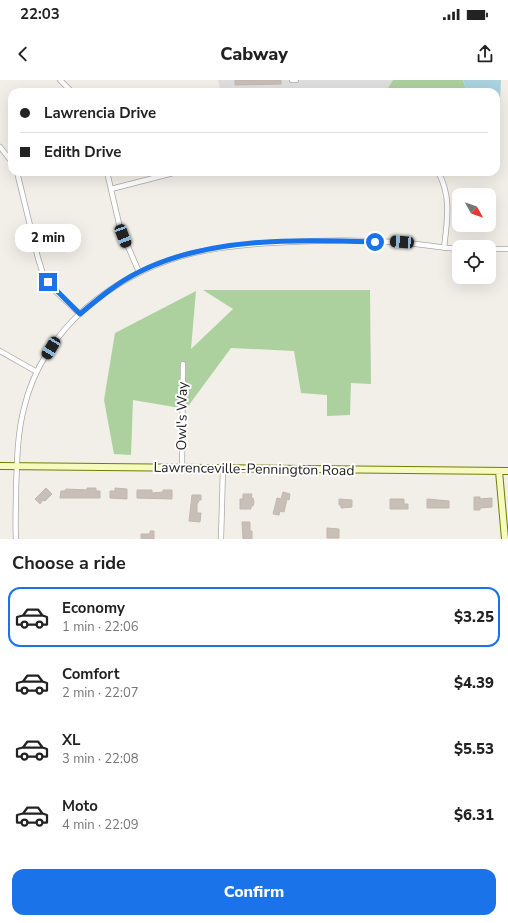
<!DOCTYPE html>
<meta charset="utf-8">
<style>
:root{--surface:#fff;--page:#f6f6f6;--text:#222;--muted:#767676;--line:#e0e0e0;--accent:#1a73e8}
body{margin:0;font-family:"Nunito Sans",sans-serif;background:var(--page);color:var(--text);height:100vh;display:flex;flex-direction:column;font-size:15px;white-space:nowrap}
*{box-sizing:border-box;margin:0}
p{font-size:13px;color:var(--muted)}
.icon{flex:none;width:22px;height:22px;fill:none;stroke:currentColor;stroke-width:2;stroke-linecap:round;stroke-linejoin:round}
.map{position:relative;height:459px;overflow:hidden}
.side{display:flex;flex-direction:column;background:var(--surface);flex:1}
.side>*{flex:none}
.guide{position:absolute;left:8px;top:8px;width:492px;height:88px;border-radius:12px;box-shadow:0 4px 16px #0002;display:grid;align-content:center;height:88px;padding:0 12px;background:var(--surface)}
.needle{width:26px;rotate:130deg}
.fabs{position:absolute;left:452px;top:108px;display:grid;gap:8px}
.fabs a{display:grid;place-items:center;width:44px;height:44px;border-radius:8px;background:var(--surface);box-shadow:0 4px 16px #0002;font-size:20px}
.end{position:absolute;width:18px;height:18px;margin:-9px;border:5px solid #1a73e8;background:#fff;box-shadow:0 0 0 2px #fff}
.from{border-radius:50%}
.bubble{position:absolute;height:28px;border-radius:12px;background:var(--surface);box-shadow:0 4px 16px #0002;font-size:13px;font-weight:800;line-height:28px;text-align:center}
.car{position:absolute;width:12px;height:24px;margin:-12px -6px;border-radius:5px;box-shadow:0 0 3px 1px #0007;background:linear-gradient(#222 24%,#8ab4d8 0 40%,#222 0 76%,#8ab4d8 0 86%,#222 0)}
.guide b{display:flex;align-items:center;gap:14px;height:38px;font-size:15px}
.guide b+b{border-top:1px solid var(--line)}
.guide i{width:10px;height:10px;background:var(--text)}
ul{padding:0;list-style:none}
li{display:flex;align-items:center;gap:12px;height:60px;margin:0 8px 6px;padding:0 4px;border:2px solid transparent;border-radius:12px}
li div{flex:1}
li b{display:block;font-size:15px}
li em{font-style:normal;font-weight:800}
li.on{border-color:var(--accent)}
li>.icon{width:36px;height:36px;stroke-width:1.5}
h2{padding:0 12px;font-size:18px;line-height:48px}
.action{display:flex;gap:8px;margin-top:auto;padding:8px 12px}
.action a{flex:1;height:46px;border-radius:12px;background:var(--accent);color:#fff;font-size:16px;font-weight:800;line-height:46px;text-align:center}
.status{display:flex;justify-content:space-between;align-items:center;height:28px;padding:0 20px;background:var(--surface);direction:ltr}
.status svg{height:11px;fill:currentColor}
header{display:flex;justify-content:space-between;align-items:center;height:52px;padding:0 12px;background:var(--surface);font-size:18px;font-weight:800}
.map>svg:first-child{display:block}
.residential{fill:#e0dfdf}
.forest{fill:#add19e}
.water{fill:#aad3df}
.building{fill:#c7bfb8;stroke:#c4b6ab}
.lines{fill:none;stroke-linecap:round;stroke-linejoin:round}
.street-casing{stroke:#a9a9a9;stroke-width:6}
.secondary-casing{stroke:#707d05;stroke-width:8}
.street{stroke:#fff;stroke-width:4.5}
.secondary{stroke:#f7fabf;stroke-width:6}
.route{stroke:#1a73e8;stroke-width:5}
.labels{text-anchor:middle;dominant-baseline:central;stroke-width:4;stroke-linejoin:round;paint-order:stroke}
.street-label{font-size:14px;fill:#222;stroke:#fff}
</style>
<div class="status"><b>22:03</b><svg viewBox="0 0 49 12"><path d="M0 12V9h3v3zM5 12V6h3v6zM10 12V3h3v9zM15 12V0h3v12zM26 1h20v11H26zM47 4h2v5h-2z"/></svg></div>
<header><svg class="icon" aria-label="back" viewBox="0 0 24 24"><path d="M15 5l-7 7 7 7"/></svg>Cabway<svg class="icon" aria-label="share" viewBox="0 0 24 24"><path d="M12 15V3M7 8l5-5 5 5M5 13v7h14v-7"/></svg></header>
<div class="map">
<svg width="508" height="459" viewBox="0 0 508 459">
<rect width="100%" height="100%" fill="#f2efe9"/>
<!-- residential -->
<path class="residential" d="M 218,0 L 393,0 L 386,11 L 379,12 L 229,12 L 220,8 Z"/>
<!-- forest -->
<path class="forest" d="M 393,0 L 463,0 L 467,12 L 433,12 L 429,8 L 423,12 L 386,11 Z
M 203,210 L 370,210 L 371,304 L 351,303 L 350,335 L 327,336 L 327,315 L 301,313 L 294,271 L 231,268 L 186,329 L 133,320 L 131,375 L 114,374 L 104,320 L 115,253 L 196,211 L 191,269 L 233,229 Z"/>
<!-- water -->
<path class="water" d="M 463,0 L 501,0 L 500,22 L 496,24 L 496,12 L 467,12 Z"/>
<!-- building -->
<path class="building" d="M 235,0 L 281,0 L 281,4 L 235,5 Z
M 46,408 L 52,414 L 45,421 L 43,420 L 40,424 L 35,419 Z
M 87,408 L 96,408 L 96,411 L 100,411 L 100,418 L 60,418 L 61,411 L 65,411 L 66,409 L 87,410 Z
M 115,408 L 127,409 L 127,419 L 110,418 L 110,411 L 115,411 Z
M 137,410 L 152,410 L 152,413 L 163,412 L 163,410 L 172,410 L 172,419 L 137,418 Z
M 283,412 L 290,414 L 289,420 L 287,419 L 284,432 L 280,431 L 279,435 L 273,434 L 277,418 L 281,419 Z
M 243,414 L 252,414 L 251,418 L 253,418 L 254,422 L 253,426 L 251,426 L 251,429 L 240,429 L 240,419 L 243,419 Z
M 192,415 L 201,415 L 201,420 L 199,420 L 198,423 L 197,423 L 197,433 L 201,433 L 200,442 L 189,441 Z
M 474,417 L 480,417 L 480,419 L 492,418 L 492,427 L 480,428 L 480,430 L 474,430 Z
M 339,419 L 352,420 L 352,427 L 341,428 L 341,425 L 339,425 Z
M 390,419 L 404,419 L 404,424 L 408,424 L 408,429 L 390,429 Z
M 427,419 L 449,421 L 449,428 L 427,428 Z
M 242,442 L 250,442 L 250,451 L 252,451 L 252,459 L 243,459 Z
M 327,448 L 339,449 L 339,458 L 327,458 Z
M 150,451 L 154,451 L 154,459 L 141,459 L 141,454 L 150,454 Z"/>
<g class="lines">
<defs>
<path id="street" d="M 60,0 L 72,12
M 292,0 L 296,0
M 0,67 L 12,82
M 17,92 L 38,178 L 43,194 L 53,209 L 80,234
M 107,92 L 120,148 L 139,192
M 438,92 C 452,116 447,142 444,168
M 111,109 L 177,92
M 489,169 L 508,169
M 0,271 L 37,292
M 182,388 L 183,284
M 16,459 C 15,443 16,427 16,411 C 17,383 17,355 24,328 C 33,289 56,254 86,228 C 148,175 210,165 289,162 C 324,160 360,160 395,162 C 417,163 438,168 459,169
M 221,459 L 223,388"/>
<path id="secondary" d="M 0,386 L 508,391
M 499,391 L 505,459"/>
</defs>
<!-- street casing -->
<use href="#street" class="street-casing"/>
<!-- secondary casing -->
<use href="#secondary" class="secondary-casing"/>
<!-- street -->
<use href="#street" class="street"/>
<!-- secondary -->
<use href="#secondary" class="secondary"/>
</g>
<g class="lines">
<!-- route -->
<path class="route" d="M 48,202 L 80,234 C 99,218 117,203 139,192 C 208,157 300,159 375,162"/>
</g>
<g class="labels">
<!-- street labels -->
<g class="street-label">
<text transform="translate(182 336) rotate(-89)">Owl's Way</text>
<text transform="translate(254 389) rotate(1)">Lawrenceville-Pennington Road</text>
</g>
</g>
</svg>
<div class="fabs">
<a><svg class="needle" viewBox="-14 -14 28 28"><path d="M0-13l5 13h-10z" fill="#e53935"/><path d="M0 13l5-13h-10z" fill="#767676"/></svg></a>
<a><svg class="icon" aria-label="locate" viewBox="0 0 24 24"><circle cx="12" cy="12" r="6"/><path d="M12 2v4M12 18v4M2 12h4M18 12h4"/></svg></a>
</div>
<i class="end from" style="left:375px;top:162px"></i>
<i class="end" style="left:48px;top:202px"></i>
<div class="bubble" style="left:15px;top:144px;width:66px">2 min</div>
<i class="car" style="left:123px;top:156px;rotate:159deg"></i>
<i class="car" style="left:402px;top:162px;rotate:274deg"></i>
<i class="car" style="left:51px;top:268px;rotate:211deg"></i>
<div class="guide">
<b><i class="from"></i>Lawrencia Drive</b>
<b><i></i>Edith Drive</b>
</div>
</div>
<section class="side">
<h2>Choose a ride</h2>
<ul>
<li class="on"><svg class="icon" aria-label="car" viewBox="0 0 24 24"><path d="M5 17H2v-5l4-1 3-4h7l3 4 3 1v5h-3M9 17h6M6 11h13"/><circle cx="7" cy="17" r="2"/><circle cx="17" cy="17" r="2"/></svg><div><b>Economy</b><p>1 min · 22:06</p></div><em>$3.25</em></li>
<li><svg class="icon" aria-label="car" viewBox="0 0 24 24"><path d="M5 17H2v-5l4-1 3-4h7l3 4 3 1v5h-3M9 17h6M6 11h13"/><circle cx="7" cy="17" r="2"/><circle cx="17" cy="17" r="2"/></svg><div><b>Comfort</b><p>2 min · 22:07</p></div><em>$4.39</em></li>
<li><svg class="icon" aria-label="car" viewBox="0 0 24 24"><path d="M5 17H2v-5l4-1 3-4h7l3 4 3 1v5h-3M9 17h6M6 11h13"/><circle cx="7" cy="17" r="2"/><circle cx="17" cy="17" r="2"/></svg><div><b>XL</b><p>3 min · 22:08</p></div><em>$5.53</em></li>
<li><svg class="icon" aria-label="car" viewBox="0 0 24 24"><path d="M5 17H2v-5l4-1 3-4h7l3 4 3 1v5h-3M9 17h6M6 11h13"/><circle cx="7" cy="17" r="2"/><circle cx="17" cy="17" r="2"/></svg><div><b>Moto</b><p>4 min · 22:09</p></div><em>$6.31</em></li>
</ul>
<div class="action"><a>Confirm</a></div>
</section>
